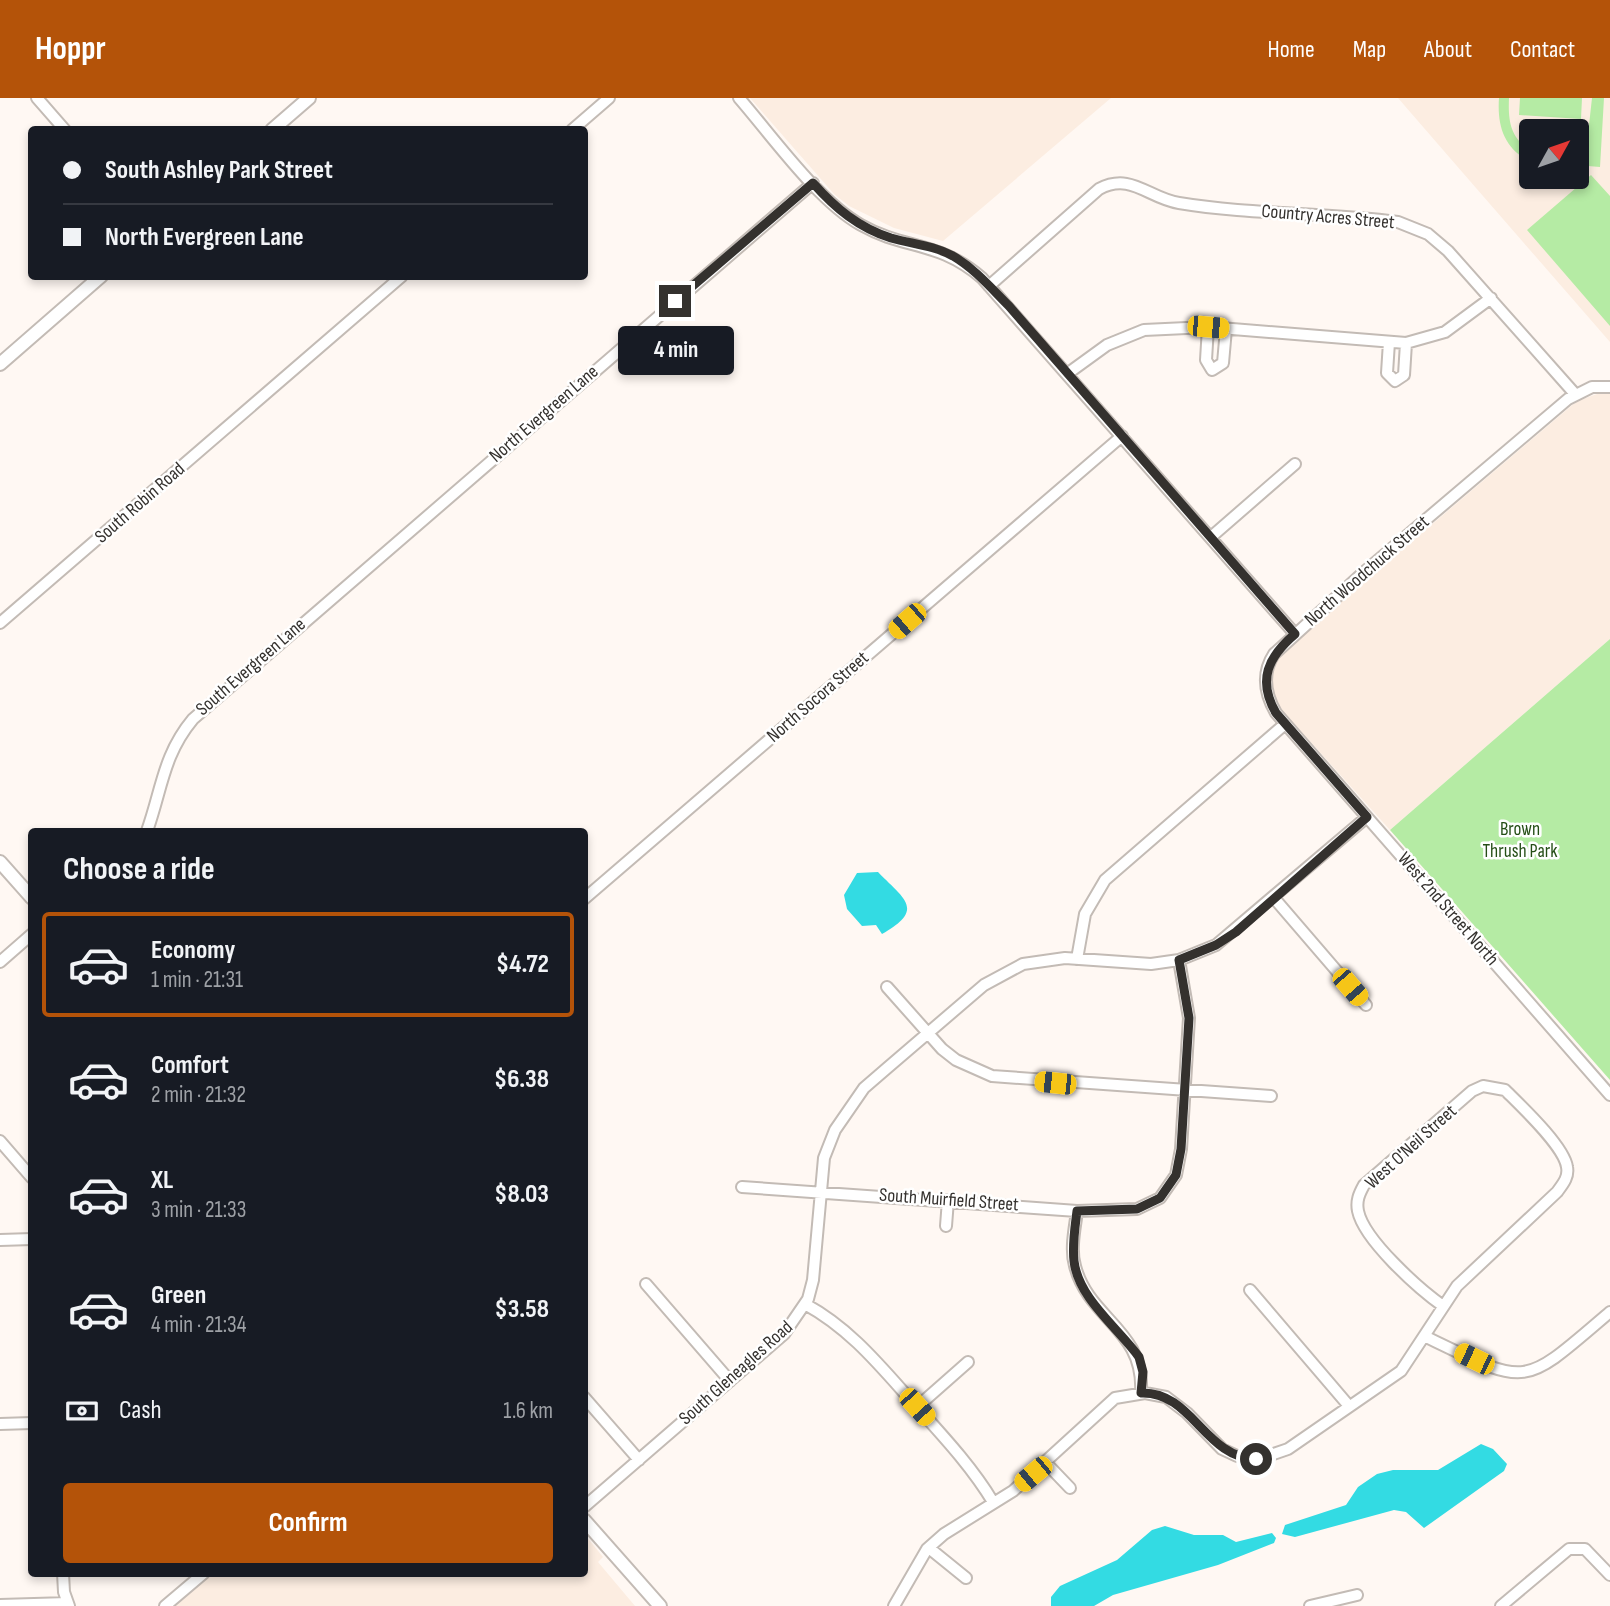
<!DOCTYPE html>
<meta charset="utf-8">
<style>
:root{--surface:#171b24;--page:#242831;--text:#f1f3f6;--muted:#9ea1a6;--line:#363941;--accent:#b45309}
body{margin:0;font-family:"Sofia Sans Condensed",sans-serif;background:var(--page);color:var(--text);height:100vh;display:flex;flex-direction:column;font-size:26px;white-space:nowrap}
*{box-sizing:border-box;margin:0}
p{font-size:23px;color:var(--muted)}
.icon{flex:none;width:38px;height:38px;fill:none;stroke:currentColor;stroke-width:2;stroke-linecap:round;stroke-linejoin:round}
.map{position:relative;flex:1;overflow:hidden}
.details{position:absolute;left:28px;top:730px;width:560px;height:749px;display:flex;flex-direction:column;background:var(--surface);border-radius:7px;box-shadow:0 4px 10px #0003}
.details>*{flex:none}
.top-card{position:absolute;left:28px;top:28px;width:560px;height:154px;border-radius:7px;box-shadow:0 4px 10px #0003;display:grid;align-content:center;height:154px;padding:0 35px;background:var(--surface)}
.needle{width:46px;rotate:50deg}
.fabs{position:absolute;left:1519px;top:21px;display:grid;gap:14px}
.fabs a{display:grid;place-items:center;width:70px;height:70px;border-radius:7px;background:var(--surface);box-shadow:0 4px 10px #0003;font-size:35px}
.end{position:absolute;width:32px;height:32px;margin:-16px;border:9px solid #34312e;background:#fff;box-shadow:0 0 0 4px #fff}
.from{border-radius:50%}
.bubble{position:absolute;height:49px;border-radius:7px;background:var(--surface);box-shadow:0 4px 10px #0003;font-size:23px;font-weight:700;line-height:49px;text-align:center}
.car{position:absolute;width:21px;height:42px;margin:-21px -10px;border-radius:9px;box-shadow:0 0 5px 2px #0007;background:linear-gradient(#f5c518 24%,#345 0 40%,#f5c518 0 76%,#345 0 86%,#f5c518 0)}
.top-card b{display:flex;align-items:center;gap:24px;height:66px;font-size:26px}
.top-card b+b{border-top:2px solid var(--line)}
.top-card i{width:18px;height:18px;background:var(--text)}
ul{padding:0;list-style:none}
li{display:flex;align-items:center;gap:21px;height:105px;margin:0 14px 10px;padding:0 21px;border:4px solid transparent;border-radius:7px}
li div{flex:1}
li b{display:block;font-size:26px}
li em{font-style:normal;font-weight:700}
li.current{border-color:var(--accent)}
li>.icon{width:63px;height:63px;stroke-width:1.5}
h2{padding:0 35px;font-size:32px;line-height:84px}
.pay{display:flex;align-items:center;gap:18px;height:77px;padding:0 35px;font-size:26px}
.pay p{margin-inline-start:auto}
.cta{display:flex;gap:14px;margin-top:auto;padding:14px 35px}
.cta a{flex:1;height:80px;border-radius:7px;background:var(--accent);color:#fff;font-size:28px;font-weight:700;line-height:80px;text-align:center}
header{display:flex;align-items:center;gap:42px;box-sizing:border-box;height:98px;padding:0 35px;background:var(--accent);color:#fff}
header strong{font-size:33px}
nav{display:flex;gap:38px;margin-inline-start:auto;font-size:24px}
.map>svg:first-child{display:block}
.built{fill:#fcede1;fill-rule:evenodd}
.green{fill:#b5eba4}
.water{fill:#33dbe3}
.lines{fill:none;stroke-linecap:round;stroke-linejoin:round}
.minor-casing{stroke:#c3bbb5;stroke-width:14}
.major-casing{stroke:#c3bbb5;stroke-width:16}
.minor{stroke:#fff;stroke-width:10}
.major{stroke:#fff;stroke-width:12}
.route{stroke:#34312e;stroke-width:9}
.labels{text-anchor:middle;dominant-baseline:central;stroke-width:5;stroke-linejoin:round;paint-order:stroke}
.street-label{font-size:19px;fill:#34312e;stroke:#fff}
.park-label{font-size:19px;fill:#254e16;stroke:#fff}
</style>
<header>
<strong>Hoppr</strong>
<nav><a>Home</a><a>Map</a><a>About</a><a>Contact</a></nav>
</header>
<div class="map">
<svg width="1610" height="1508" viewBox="0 0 1610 1508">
<rect width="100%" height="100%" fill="#fff8f3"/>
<!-- built -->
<path class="built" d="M 750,0 L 1111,0 L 943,143 L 894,130 L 849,108 L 834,96 Z
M 1398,0 L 1610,0 L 1610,244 L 1463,75 ZM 1531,33 L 1577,33 L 1577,79 L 1531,79 Z
M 1603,294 L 1610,295 L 1610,541 L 1390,732 L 1281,611 L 1274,595 L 1271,577 L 1278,561 L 1290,547 L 1577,303 Z
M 585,1437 L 603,1459 L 598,1464 L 635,1508 L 174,1508 L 212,1475 L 584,1475 Z"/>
<!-- green -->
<path class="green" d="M 1499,0 L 1509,0 C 1508,22 1510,41 1531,52 L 1531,64 C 1504,51 1497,28 1499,0 Z
M 1520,0 L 1582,0 L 1581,21 L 1519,17 Z
M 1592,0 L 1604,0 L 1600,69 L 1588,68 L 1588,50 L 1577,59 L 1577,47 L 1589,27 Z
M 1591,77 L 1610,98 L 1610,228 L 1527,132 Z
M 1610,541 L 1610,982 L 1390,732 Z"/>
<!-- water -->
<path class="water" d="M 878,774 C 904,801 926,811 882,836 L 876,827 L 862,828 L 847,811 L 844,797 L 857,775 Z
M 1481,1346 L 1493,1351 L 1507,1366 L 1504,1373 L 1424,1430 L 1406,1414 L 1394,1412 L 1295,1439 L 1282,1436 L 1285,1427 L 1346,1407 L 1358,1389 L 1377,1376 L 1393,1372 L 1438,1372 Z
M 1165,1428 L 1194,1437 L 1223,1437 L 1236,1444 L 1272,1435 L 1276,1440 L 1274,1445 L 1218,1467 L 1113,1497 L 1094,1508 L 1051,1508 L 1051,1499 L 1060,1488 L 1117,1462 L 1152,1432 Z"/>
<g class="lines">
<defs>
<path id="minor" d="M 37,0 L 65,32
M 739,0 C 772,38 818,103 861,127 C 905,152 938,142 982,180 L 1295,536
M 572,32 L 609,0
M 989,188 L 1099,91 C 1131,74 1148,100 1179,105 C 1251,117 1325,114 1398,124 L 1428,136 L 1448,153 L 1575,296
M 1208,229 L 1206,262 L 1212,272 L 1223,265 L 1226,231
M 1389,244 L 1387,275 L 1395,283 L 1404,277 L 1406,245
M 1067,276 L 1107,247 L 1144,232 L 1208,229 L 1406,245 L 1445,234 L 1491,200
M 1610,289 L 1592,289 L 1568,301 L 1363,475 L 1274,556 C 1261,576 1265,596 1276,615 L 1610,997
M 1211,439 L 1295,366
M 0,525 L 402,178
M 147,733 C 162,691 163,657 193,621 L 813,85
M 1274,800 L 1366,907
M 584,801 L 1122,338
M 1077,861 L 1085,816 L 1105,782 L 1285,626
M 0,864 L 32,836
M 887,889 L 942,951 L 956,962 L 992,978 L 1271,998
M 0,1043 L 32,1080
M 742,1089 L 1077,1113 L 1137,1111 L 1160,1100 L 1176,1077 L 1181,1051 L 1189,920 L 1179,862
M 1077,1113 C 1075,1130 1070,1151 1075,1168 C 1089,1222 1145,1231 1141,1295
M 946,1128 L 948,1102
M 0,1142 L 32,1141
M 646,1186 L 730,1283
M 1250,1192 L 1349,1308
M 805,1206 C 851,1231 881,1269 916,1308 C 943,1338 972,1369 993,1404
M 1424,1238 C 1530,1289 1520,1291 1610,1214
M 584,1299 L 639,1362
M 917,1309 L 968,1264
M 0,1326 L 32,1325
M 1046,1365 L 1070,1390
M 584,1409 L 784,1236 L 808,1201 L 813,1182 L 824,1060 L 835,1032 L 864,990 L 886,971 L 984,887 L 1023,866 L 1065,860 L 1151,866 L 1179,862 L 1216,847 L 1367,719
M 929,1450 L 966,1480
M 63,1475 L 64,1494 L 69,1508
M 0,1507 L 68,1505
M 165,1508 L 204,1475
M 894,1508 L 927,1451 L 944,1436 L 1013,1393 L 1115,1300 L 1145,1295 L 1166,1299 L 1187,1315 L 1222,1351 L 1237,1358 L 1259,1361 L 1288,1351 L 1401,1273 L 1457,1188 L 1557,1094 C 1563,1086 1569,1079 1567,1069 C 1564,1048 1520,1007 1505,992 L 1483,988 L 1472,993 L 1364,1087 C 1359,1096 1356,1103 1358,1113 C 1364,1142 1419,1191 1443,1208
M 1310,1508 L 1357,1497
M 1501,1508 L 1569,1451 L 1585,1451 L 1610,1477"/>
<path id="major" d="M 272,32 L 309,0
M 0,266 L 101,178
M 0,764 L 32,800
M 584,1422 L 660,1508"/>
</defs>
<!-- minor casing -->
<use href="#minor" class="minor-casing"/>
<!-- major casing -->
<use href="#major" class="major-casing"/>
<!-- minor -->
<use href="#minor" class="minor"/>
<!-- major -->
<use href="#major" class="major"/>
</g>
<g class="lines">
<!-- route -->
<path class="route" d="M 675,203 L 813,85 C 835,110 859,130 891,140 C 912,146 933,147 953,158 C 975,171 991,190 1009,208 L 1295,536 C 1268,559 1257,582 1276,615 L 1367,719 L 1236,834 L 1216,847 L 1179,862 L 1189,920 L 1181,1051 L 1176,1077 L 1160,1100 L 1137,1111 L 1077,1113 C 1075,1129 1072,1147 1074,1163 C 1078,1200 1118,1230 1139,1259 L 1143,1274 L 1141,1295 C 1192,1293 1205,1360 1256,1361"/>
</g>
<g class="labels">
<!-- street labels -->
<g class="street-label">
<text transform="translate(1328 119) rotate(5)">Country Acres Street</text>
<text transform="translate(544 316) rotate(-41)">North Evergreen Lane</text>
<text transform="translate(140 405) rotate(-41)">South Robin Road</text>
<text transform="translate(1367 473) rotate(-41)">North Woodchuck Street</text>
<text transform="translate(251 569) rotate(-41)">South Evergreen Lane</text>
<text transform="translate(818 599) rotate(-41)">North Socora Street</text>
<text transform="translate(1448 811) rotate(49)">West 2nd Street North</text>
<text transform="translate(1411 1049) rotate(-42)">West O'Neil Street</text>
<text transform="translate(949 1102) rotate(4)">South Muirfield Street</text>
<text transform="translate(736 1275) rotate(-42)">South Gleneagles Road</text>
</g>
<!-- park labels -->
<g class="park-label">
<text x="1520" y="731">Brown<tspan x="1520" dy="22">Thrush Park</tspan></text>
</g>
</g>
</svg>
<div class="fabs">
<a><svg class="needle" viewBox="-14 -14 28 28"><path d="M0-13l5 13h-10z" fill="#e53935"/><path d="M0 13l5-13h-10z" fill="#9ea1a6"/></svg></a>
</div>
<i class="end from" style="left:1256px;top:1361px"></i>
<i class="end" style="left:675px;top:203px"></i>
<div class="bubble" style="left:618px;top:228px;width:116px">4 min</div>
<i class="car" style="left:1208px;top:229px;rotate:95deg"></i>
<i class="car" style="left:907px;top:523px;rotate:229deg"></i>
<i class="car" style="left:1350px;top:889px;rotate:139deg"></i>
<i class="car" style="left:1055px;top:985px;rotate:276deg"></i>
<i class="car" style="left:1474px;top:1261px;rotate:296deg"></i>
<i class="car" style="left:917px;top:1309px;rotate:138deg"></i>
<i class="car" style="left:1033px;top:1376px;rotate:230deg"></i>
<div class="top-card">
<b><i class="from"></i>South Ashley Park Street</b>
<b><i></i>North Evergreen Lane</b>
</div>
<section class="details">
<h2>Choose a ride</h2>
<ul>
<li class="current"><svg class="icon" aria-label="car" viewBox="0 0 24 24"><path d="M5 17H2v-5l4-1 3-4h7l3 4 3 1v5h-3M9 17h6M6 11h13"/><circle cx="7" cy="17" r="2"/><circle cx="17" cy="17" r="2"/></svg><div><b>Economy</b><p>1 min · 21:31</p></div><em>$4.72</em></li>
<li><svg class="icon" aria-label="car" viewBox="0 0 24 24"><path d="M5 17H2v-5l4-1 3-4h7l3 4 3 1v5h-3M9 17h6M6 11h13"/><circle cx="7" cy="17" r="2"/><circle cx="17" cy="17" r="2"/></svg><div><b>Comfort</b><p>2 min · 21:32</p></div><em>$6.38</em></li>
<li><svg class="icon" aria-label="car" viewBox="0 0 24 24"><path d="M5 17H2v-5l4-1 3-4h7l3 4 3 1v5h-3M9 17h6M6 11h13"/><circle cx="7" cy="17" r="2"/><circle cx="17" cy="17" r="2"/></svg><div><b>XL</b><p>3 min · 21:33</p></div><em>$8.03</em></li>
<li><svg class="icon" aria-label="car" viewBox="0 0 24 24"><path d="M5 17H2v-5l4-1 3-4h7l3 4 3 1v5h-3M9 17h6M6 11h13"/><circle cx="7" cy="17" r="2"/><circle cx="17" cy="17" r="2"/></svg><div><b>Green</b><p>4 min · 21:34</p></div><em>$3.58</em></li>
</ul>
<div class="pay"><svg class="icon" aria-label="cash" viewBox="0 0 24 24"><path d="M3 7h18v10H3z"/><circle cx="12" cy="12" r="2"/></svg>Cash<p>1.6 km</p></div>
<div class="cta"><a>Confirm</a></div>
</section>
</div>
